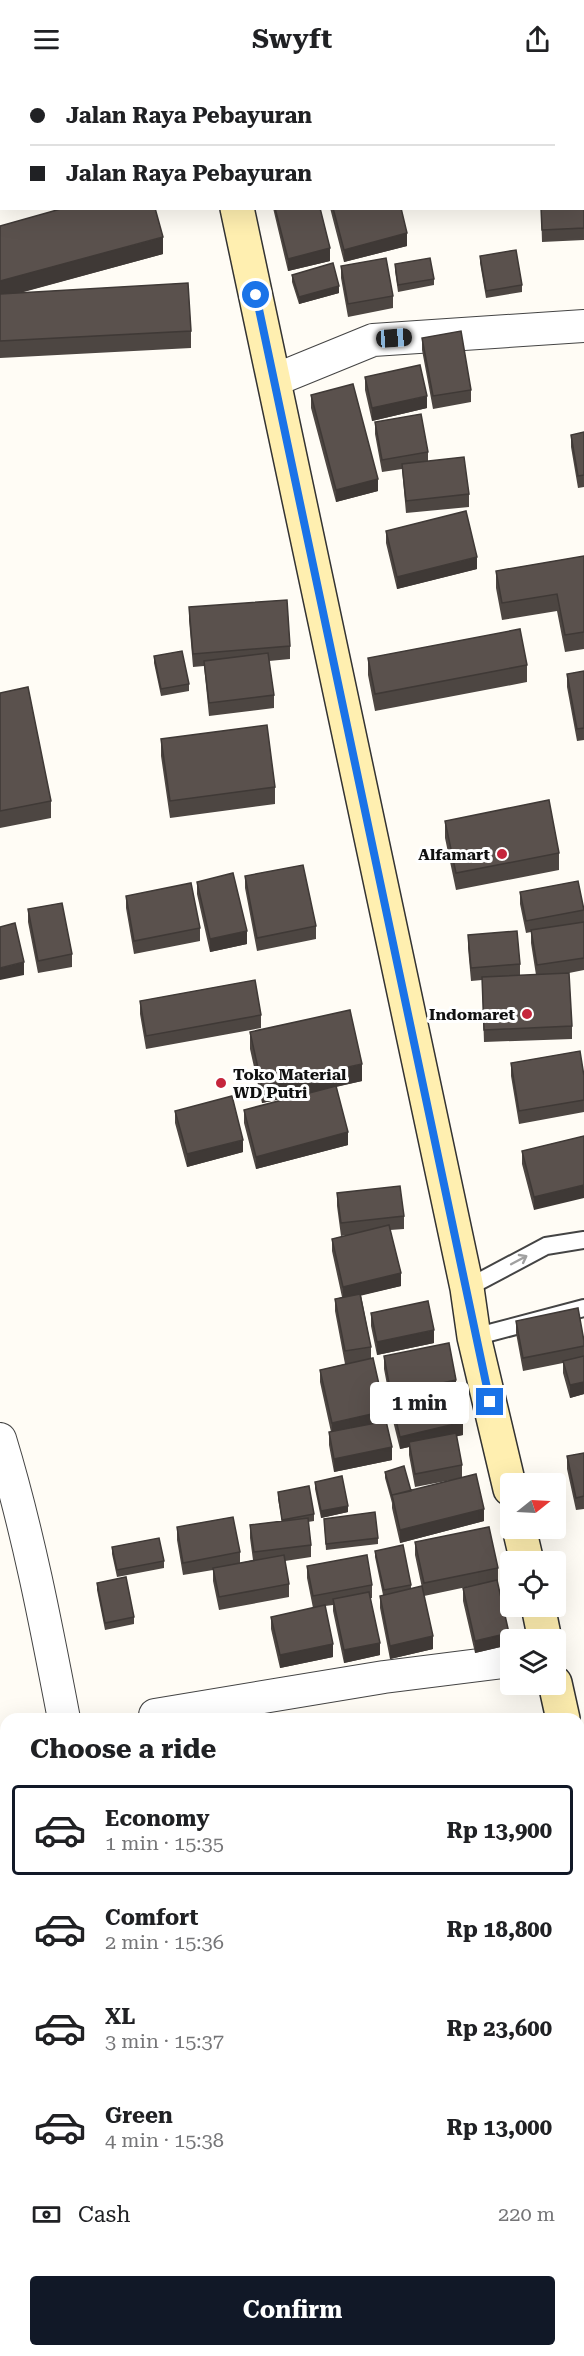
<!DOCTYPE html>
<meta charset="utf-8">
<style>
:root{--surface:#fff;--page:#f6f6f6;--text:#202124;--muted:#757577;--line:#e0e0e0;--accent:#111827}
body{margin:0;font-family:"Roboto Serif",serif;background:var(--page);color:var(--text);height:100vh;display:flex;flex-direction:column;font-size:22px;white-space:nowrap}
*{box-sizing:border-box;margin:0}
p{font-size:20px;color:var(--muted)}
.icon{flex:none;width:33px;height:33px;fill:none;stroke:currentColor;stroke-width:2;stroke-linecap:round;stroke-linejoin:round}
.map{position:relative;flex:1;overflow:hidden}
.side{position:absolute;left:0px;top:1635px;width:585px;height:644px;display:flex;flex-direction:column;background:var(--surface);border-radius:18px 18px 0 0;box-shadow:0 6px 24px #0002}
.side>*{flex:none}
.top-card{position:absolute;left:0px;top:0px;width:585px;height:132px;box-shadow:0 6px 24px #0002;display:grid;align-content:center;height:132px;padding:0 30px;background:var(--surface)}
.needle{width:39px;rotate:72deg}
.buttons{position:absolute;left:500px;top:1395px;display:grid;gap:12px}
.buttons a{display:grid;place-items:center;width:66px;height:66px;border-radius:6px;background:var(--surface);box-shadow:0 6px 24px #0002;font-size:30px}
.end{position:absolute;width:27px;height:27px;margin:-14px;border:8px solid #1a73e8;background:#fff;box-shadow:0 0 0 3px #fff}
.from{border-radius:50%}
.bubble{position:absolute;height:42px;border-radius:6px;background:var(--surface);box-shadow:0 6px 24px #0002;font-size:20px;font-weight:700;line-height:42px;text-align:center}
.car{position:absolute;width:18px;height:36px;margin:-18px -9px;border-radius:8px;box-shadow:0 0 4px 2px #0007;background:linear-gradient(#222 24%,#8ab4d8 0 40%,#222 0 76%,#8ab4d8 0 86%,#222 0)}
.top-card b{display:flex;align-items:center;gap:21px;height:57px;font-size:22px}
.top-card b+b{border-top:2px solid var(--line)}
.top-card i{width:15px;height:15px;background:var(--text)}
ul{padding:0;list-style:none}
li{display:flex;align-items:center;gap:18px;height:90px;margin:0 12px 9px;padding:0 18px;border:3px solid transparent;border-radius:6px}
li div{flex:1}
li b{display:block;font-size:22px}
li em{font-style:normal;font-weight:700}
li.selected{border-color:var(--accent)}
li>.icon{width:54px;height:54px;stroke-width:1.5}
h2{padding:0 30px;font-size:27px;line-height:72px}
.pay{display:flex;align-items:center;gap:15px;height:66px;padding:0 30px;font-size:22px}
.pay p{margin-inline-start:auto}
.button{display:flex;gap:12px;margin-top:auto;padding:12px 30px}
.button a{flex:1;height:69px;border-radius:6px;background:var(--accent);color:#fff;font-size:24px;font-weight:700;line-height:69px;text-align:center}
header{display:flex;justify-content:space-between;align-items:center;height:78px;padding:0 30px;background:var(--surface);font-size:27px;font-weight:700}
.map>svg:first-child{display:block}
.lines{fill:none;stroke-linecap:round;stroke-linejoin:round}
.service-casing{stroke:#444;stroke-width:20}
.minor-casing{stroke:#444;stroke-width:34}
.secondary-casing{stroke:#333;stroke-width:36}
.service{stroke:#fff;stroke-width:16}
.minor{stroke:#fff;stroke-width:32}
.secondary{stroke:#ffefb0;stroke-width:33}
.wall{fill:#4d4642}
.shaded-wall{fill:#3f3936}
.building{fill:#5a514d;stroke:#3f3936;stroke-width:1.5}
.oneway{stroke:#a0a0a0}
.route{stroke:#1a73e8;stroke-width:8}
.poi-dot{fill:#c5253b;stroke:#fff;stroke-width:2}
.labels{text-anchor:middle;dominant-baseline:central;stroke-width:6;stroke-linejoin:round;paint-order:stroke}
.poi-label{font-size:16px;font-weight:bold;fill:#111;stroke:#fff;text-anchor:end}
</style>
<header><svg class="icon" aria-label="menu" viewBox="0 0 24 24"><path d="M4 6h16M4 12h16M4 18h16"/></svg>Swyft<svg class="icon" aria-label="share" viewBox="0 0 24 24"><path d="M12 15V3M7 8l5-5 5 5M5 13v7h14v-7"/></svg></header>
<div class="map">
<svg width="584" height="2278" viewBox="0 0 584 2278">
<rect width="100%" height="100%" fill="#fffcf5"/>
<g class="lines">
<defs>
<path id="service" d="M 467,1210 L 546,1168 L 584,1162
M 474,1259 L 584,1230"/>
<path id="minor" d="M 347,2 L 353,0
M 0,81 L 2,81
M 275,302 L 373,262 L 584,248
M 0,1361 C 28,1453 46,1547 64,1641
M 155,1637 L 384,1599 L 510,1583
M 579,1899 L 584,1897
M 579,2131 L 584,2132
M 183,2272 L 184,2278"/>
<path id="secondary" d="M 208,0 L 209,2
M 237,130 L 467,1210 L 474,1259 L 510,1411
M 519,1450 L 527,1484
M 538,1528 L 545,1562
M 555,1605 L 563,1641
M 579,1717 L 584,1741"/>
</defs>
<!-- service casing -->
<use href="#service" class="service-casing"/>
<!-- minor casing -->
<use href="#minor" class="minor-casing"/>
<!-- secondary casing -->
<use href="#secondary" class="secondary-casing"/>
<!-- service -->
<use href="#service" class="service"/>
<!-- minor -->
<use href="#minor" class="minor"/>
<!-- secondary -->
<use href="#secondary" class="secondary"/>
</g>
<!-- wall -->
<path class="wall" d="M 584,115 L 584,162 L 542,164 L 541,130 L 584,130 Z
M 273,130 L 320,130 L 330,183 L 288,193 Z
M 330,130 L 401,130 L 407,168 L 344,184 Z
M 0,148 L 163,176 L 20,215 L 191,253 L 191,270 L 0,280 Z
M 480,178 L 522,207 L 522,214 L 486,220 L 480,185 Z
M 395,186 L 434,201 L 434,207 L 398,214 L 395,193 Z
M 341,188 L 393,218 L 393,230 L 348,239 L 341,200 Z
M 292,197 L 339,215 L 299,226 L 292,204 Z
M 422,260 L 471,312 L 471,324 L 433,331 L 422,272 Z
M 365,299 L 427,330 L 372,343 L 365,312 Z
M 311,317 L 378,413 L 336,424 L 311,330 Z
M 375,344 L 428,374 L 428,383 L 469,416 L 469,429 L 406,435 L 402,391 L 382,394 L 375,356 Z
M 584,354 L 584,409 L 578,410 L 571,369 L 571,357 Z
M 386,453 L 477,491 L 397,511 L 386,465 Z
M 584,478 L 584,571 L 565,574 L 557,533 L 502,542 L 496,510 L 496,493 Z
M 189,529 L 290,568 L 290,581 L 269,583 L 274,617 L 274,630 L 209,638 L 204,588 L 193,589 L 189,542 Z
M 154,578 L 189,606 L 189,613 L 161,618 L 154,585 Z
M 368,580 L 527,587 L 527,604 L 375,633 L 368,597 Z
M 584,593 L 584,662 L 577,663 L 567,609 L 567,596 Z
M 0,615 L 51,723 L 51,740 L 0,750 Z
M 161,661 L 275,709 L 275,726 L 170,740 L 161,678 Z
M 445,743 L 559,775 L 559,792 L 456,812 L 445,760 Z
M 245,798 L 316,848 L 316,861 L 257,873 L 245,810 Z
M 197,804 L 247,866 L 210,874 L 197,816 Z
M 520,814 L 584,832 L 584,892 L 564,896 L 572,948 L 572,961 L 484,964 L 482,902 L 471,903 L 468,870 L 468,857 L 520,886 L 520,897 L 536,897 L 531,865 L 531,854 L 526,855 L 520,826 Z
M 126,818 L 200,850 L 200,863 L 134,876 L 126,830 Z
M 28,831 L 72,876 L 72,889 L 38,895 L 28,844 Z
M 140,923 L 261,937 L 261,950 L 146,971 L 140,936 Z
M 250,954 L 362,1003 L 336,1009 L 348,1067 L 256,1091 L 244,1045 L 244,1032 L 315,1014 L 262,1025 L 250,971 Z
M 511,985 L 584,998 L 584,1034 L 519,1046 L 511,998 Z
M 175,1033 L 243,1074 L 187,1089 L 175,1045 Z
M 584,1058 L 534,1132 L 522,1086 L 522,1073 Z
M 337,1115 L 404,1138 L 404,1151 L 390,1152 L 401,1208 L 361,1217 L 371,1269 L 371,1280 L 385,1343 L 392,1382 L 334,1394 L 329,1367 L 329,1354 L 331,1354 L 320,1304 L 320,1292 L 345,1286 L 335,1233 L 335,1221 L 342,1219 L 332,1173 L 332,1161 L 348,1157 L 341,1158 L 337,1128 Z
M 371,1235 L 434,1265 L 377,1277 L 371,1248 Z
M 516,1243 L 584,1263 L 584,1316 L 570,1320 L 563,1295 L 563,1285 L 523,1293 L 516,1255 Z
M 384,1278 L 456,1315 L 391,1328 L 384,1291 Z
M 393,1330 L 463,1357 L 456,1358 L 462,1387 L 462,1400 L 484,1443 L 400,1465 L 392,1430 L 392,1425 L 385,1400 L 385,1394 L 411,1413 L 457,1401 L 415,1409 L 409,1377 L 409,1369 L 400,1371 L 393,1343 Z
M 584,1375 L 584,1431 L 576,1432 L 567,1391 L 567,1378 Z
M 315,1404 L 348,1434 L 321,1440 L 315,1411 Z
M 278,1414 L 314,1436 L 314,1443 L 308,1444 L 311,1467 L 311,1479 L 285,1483 L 289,1506 L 289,1519 L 219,1532 L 213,1503 L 213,1492 L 183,1497 L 177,1462 L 177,1449 L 240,1474 L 240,1485 L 253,1482 L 250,1460 L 250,1447 L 282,1443 L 278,1421 Z
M 324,1441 L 378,1460 L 378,1466 L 326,1472 Z
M 415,1464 L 498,1490 L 498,1503 L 497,1503 L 509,1567 L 475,1575 L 463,1523 L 463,1510 L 476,1507 L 424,1518 L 433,1571 L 390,1581 L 380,1530 L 380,1518 L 383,1517 L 375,1479 L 375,1473 L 411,1507 L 411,1511 L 422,1510 L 415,1477 Z
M 112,1469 L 164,1483 L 164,1490 L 117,1499 L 112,1476 Z
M 307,1488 L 372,1507 L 372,1520 L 370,1520 L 380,1577 L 344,1585 L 333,1533 L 333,1527 L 325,1528 L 333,1579 L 280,1590 L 271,1551 L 271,1539 L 313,1530 L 307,1500 Z
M 97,1505 L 134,1539 L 134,1546 L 105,1552 L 97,1512 Z"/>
<!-- shaded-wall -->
<path class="shaded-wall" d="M 274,0 L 315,0 L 310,2 L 269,2 Z
M 407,155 L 407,168 L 344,184 L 344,172 Z
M 163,159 L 163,176 L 0,220 L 0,203 Z
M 330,170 L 330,183 L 288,193 L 288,181 Z
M 339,208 L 339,215 L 299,226 L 299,219 Z
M 427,318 L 427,330 L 372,343 L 372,330 Z
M 378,401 L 378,413 L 336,424 L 336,412 Z
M 477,479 L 477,491 L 397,511 L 397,499 Z
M 247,853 L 247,866 L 210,874 L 210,861 Z
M 24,884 L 24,897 L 0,902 L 0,890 Z
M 362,986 L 362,1003 L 262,1025 L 262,1008 Z
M 348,1054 L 348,1067 L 256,1091 L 256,1079 Z
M 243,1062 L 243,1074 L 187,1089 L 187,1076 Z
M 584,1107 L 584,1120 L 534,1132 L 534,1119 Z
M 401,1195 L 401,1208 L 343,1222 L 343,1209 Z
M 434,1252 L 434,1265 L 377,1277 L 377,1264 Z
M 456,1302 L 456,1315 L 391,1328 L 391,1316 Z
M 584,1304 L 584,1316 L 570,1320 L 570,1307 Z
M 385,1333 L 385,1345 L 332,1358 L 332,1345 Z
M 463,1344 L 463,1357 L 409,1369 L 409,1364 L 409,1369 L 400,1371 L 400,1359 Z
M 392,1369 L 392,1382 L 334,1394 L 334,1381 Z
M 348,1428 L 348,1434 L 321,1440 L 321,1433 Z
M 484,1431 L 484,1443 L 400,1465 L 400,1452 Z
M 509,1555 L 509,1567 L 475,1575 L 475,1563 Z
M 433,1558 L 433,1571 L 390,1581 L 390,1568 Z
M 380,1565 L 380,1577 L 344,1585 L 344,1572 Z
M 333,1566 L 333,1579 L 280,1590 L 280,1577 Z"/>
<!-- building -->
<path class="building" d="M 251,0 L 274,0 L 269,2 L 251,2 Z
M 354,0 L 389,0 L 390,2 L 348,2 Z
M 584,115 L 584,150 L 542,152 L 541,130 L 584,130 Z
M 64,130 L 155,130 L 163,159 L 0,203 L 0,148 Z
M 275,130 L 320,130 L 330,170 L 288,181 Z
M 333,130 L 401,130 L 407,155 L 344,172 Z
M 516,172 L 522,207 L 486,213 L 480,178 Z
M 386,180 L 393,218 L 348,226 L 341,188 Z
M 430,180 L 434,201 L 398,207 L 395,186 Z
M 333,185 L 339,208 L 299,219 L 292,197 Z
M 188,205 L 191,253 L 0,263 L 0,216 Z
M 461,253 L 471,312 L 433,318 L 422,260 Z
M 420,287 L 427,318 L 372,330 L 365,299 Z
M 353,306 L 378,401 L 336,412 L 311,317 Z
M 421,336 L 428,374 L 382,382 L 375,344 Z
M 584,354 L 584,397 L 578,398 L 571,357 Z
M 464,379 L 469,416 L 406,423 L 402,386 Z
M 466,433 L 477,479 L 397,499 L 386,453 Z
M 584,478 L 584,554 L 565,557 L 557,516 L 502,525 L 496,493 Z
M 287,522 L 290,568 L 193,576 L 189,529 Z
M 520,551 L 527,587 L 375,616 L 368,580 Z
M 182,573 L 189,606 L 161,611 L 154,578 Z
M 268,575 L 274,617 L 209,625 L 204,583 Z
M 584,593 L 584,650 L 577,651 L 567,596 Z
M 28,609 L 51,723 L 0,733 L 0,615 Z
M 267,647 L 275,709 L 170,723 L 161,661 Z
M 549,722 L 559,775 L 456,795 L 445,743 Z
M 303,787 L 316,848 L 257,860 L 245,798 Z
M 233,795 L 247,853 L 210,861 L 197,804 Z
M 578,803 L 584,832 L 526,843 L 520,814 Z
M 191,805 L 200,850 L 134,863 L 126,818 Z
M 62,825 L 72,876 L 38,883 L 28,831 Z
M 584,844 L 584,880 L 537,887 L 531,852 Z
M 15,845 L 24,884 L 0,890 L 0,849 Z
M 517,853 L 520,886 L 471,890 L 468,857 Z
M 569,895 L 572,948 L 484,952 L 482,899 Z
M 255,902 L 261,937 L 146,958 L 140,923 Z
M 350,932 L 362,986 L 262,1008 L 250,954 Z
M 580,973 L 584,998 L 584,1022 L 519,1033 L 511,985 Z
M 336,1008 L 348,1054 L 256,1079 L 244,1032 Z
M 232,1018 L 243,1062 L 187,1076 L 175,1033 Z
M 584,1058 L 584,1107 L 534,1119 L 522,1073 Z
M 400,1108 L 404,1138 L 341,1145 L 337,1115 Z
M 389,1147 L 401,1195 L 343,1209 L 332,1161 Z
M 360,1216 L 371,1269 L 345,1273 L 335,1221 Z
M 428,1223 L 434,1252 L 377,1264 L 371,1235 Z
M 578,1230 L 584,1263 L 584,1268 L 523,1280 L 516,1243 Z
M 449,1265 L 456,1302 L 391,1316 L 384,1278 Z
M 584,1278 L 584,1304 L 570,1307 L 563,1283 Z
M 373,1280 L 385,1333 L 332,1345 L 320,1292 Z
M 456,1315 L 463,1344 L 400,1359 L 393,1330 Z
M 386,1343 L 392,1369 L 334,1381 L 329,1354 Z
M 456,1355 L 462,1387 L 415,1396 L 409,1364 Z
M 584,1375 L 584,1418 L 576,1420 L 567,1378 Z
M 404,1388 L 411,1413 L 392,1417 L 392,1418 L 385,1394 Z
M 476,1396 L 484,1431 L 400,1452 L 392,1417 Z
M 342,1398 L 348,1428 L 321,1433 L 315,1404 Z
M 309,1408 L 314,1436 L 282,1442 L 278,1414 Z
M 375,1434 L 378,1460 L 326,1466 L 324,1441 Z
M 233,1439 L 240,1474 L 183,1485 L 177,1449 Z
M 308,1440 L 311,1467 L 254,1474 L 250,1447 Z
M 489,1449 L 498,1490 L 424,1505 L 415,1464 Z
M 159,1460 L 164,1483 L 117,1492 L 112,1469 Z
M 403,1467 L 411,1507 L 384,1512 L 375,1473 Z
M 284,1477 L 289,1506 L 219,1519 L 213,1490 Z
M 367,1477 L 372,1507 L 313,1518 L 307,1488 Z
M 126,1499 L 134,1539 L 105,1545 L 97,1505 Z
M 497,1502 L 509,1555 L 475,1563 L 463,1510 Z
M 422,1508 L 433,1558 L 390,1568 L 380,1518 Z
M 369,1514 L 380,1565 L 344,1572 L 333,1521 Z
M 325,1527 L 333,1566 L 280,1577 L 271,1539 Z"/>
<!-- one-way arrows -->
<defs><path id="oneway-shaft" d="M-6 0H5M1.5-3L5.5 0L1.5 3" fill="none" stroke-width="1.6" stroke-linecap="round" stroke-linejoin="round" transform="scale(1.5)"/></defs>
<use class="oneway" href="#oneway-shaft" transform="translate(519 1182) rotate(-28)"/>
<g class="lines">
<!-- route -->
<path class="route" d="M 256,217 L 490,1324"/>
</g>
<!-- markers -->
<g class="poi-dot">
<circle cx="502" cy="776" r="6"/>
<circle cx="527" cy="936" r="6"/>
<circle cx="221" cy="1005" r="6"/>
</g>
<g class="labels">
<!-- poi labels -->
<g class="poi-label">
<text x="490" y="776">Alfamart</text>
<text x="515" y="936">Indomaret</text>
<text x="233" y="996" text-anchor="start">Toko Material<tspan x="233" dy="18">WD Putri</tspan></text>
</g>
</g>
</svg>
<div class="buttons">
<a><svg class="needle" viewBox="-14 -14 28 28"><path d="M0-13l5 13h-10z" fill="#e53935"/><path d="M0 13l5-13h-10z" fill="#757577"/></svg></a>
<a><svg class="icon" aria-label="locate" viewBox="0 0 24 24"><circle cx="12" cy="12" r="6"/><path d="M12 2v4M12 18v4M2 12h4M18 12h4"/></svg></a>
<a><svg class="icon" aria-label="layers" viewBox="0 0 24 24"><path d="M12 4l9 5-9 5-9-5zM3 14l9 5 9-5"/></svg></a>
</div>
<i class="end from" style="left:256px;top:217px"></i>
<i class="end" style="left:490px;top:1324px"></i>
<div class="bubble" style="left:370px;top:1304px;width:99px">1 min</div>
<i class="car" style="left:394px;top:260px;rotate:86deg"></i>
<div class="top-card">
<b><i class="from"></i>Jalan Raya Pebayuran</b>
<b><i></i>Jalan Raya Pebayuran</b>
</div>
<section class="side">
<h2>Choose a ride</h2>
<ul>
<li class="selected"><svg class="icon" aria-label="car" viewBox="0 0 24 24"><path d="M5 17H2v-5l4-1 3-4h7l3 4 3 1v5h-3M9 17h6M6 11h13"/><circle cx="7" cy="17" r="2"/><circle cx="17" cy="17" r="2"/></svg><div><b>Economy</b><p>1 min · 15:35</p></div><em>Rp 13,900</em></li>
<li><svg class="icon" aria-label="car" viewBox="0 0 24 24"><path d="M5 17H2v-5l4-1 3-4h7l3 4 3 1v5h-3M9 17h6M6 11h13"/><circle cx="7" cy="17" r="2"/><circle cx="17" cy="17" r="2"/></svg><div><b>Comfort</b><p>2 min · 15:36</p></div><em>Rp 18,800</em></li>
<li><svg class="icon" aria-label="car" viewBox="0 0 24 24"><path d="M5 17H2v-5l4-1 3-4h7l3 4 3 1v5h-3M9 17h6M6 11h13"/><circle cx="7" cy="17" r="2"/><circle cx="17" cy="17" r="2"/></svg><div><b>XL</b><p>3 min · 15:37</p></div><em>Rp 23,600</em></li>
<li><svg class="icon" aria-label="car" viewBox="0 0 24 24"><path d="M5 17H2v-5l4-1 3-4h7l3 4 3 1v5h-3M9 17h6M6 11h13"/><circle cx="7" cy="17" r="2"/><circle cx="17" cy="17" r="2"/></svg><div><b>Green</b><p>4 min · 15:38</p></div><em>Rp 13,000</em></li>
</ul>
<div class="pay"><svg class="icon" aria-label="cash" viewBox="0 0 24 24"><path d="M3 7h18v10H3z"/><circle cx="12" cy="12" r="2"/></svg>Cash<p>220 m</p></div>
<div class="button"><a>Confirm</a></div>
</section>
</div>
